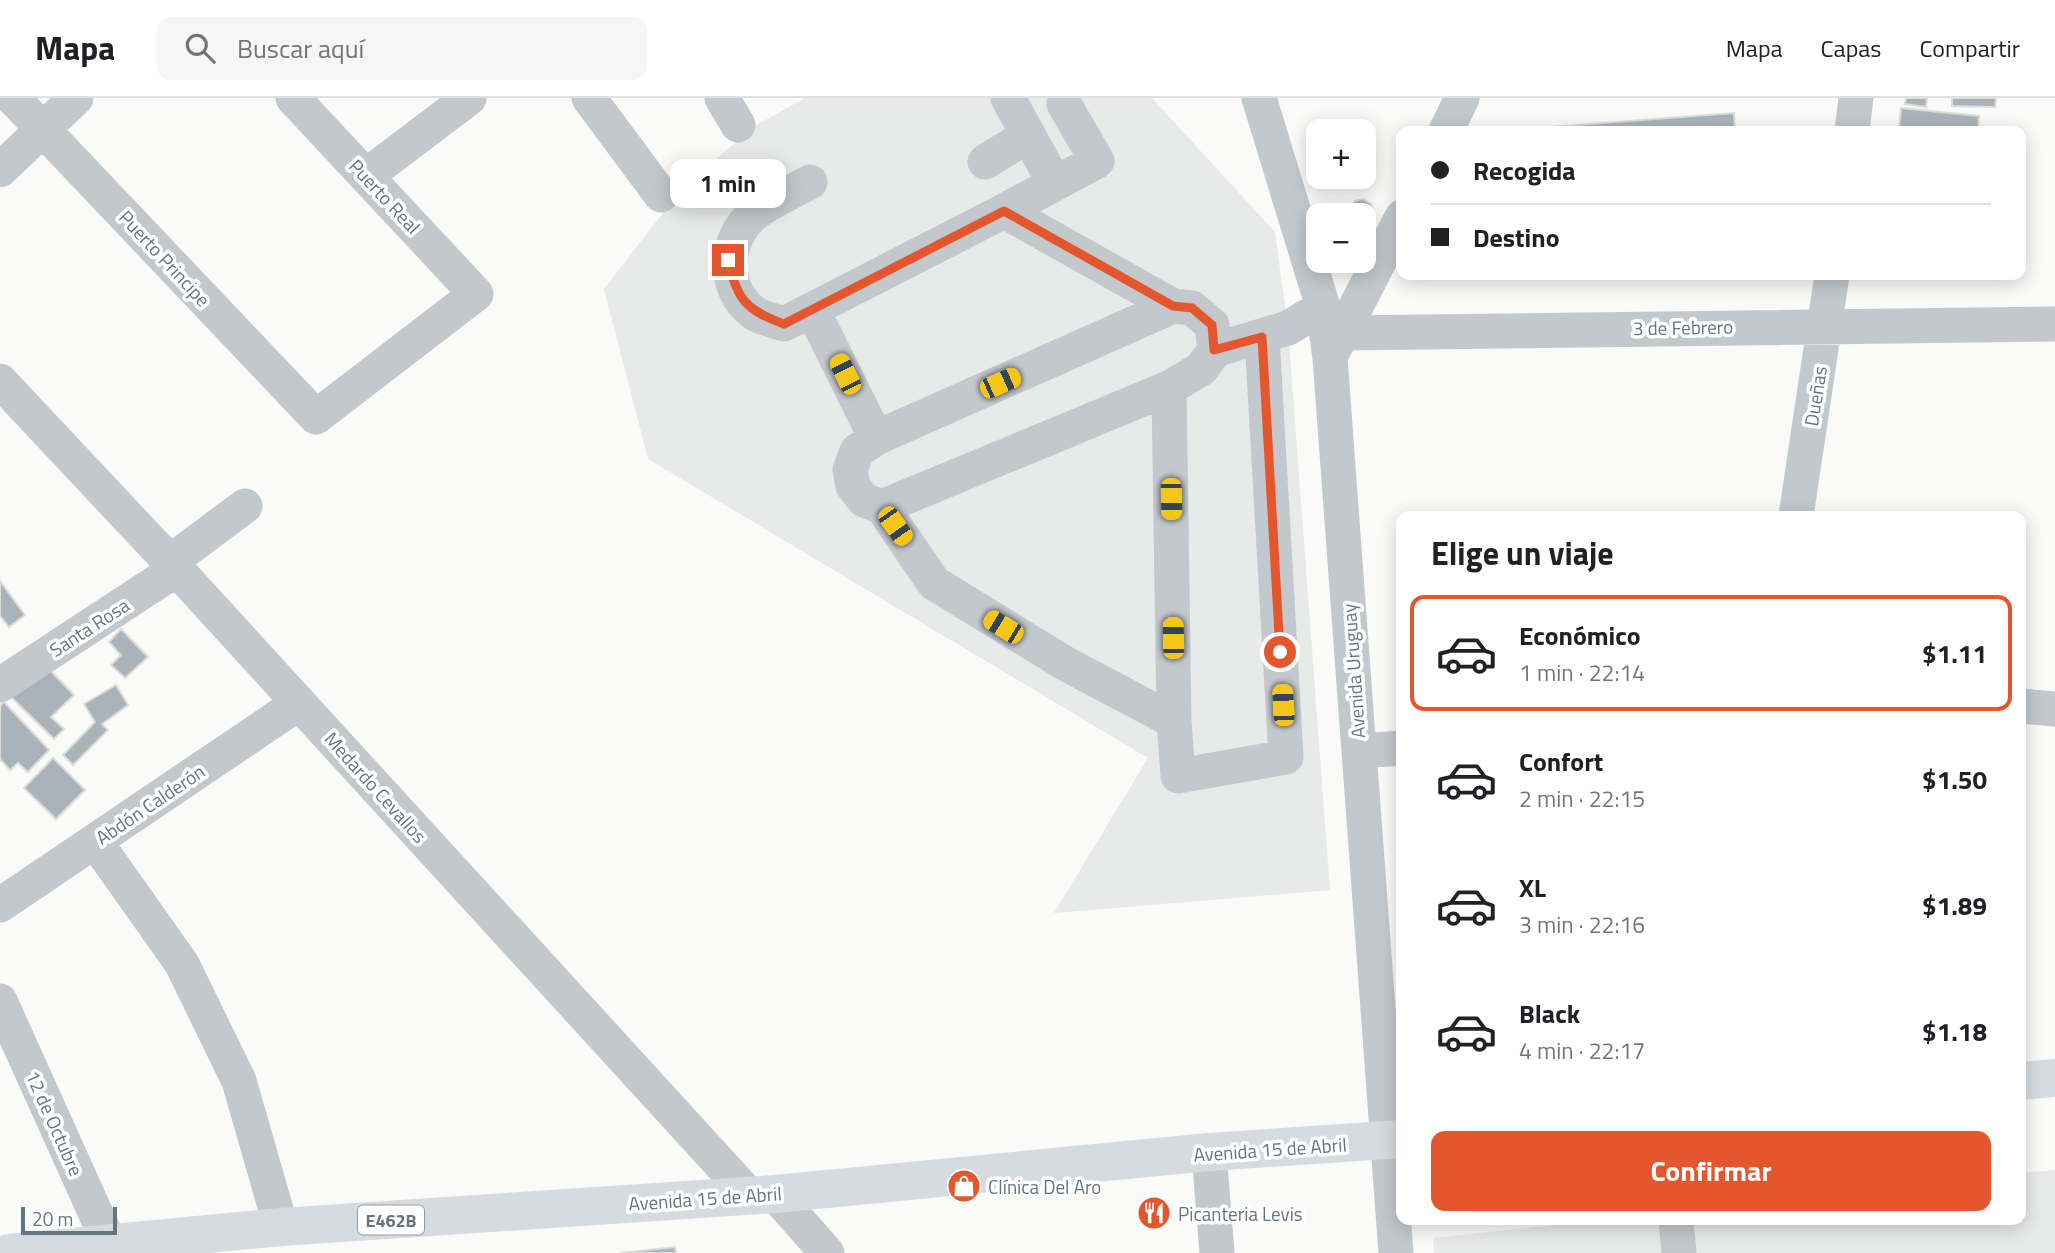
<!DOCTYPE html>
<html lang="es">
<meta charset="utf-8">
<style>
:root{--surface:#fff;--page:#f6f6f6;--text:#202124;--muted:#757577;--line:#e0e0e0;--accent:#e4572e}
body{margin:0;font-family:"Titillium Web",sans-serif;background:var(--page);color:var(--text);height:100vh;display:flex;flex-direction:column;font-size:26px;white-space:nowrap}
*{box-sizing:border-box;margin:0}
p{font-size:23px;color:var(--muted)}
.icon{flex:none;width:38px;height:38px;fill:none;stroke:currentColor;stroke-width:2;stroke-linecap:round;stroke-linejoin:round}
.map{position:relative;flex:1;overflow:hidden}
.side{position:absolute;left:1396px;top:413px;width:630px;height:714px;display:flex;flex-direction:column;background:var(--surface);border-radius:14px;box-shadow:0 4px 18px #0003}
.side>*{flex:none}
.guide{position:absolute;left:1396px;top:28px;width:630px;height:154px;border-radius:14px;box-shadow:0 4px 18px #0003;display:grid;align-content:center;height:154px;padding:0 35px;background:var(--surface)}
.buttons{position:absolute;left:1306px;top:21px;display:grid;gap:14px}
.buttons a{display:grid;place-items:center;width:70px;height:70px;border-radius:14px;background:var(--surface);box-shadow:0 4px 18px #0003;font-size:35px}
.scale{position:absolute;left:21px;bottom:18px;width:96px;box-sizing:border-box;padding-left:7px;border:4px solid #657683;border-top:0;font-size:19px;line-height:24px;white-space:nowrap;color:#657683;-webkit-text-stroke:5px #fff;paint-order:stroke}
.end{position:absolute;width:32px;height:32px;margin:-16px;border:9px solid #e4572e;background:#fff;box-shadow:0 0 0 4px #fff}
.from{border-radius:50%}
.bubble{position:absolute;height:49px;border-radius:14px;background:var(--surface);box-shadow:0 4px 18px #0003;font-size:23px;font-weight:700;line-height:49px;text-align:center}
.car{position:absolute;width:21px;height:42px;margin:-21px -10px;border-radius:9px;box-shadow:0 0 5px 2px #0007;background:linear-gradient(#f5c518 24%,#345 0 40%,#f5c518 0 76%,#345 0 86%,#f5c518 0)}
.guide b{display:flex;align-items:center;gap:24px;height:66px;font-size:26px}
.guide b+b{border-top:2px solid var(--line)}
.guide i{width:18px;height:18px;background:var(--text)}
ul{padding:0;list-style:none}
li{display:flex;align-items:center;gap:21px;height:116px;margin:0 14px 10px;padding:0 21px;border:4px solid transparent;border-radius:14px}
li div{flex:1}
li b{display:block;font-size:26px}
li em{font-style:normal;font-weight:700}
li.active{border-color:var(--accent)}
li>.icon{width:63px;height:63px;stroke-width:1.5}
h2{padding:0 35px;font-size:32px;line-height:84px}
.cta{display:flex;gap:14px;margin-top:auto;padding:14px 35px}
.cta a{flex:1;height:80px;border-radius:14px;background:var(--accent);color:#fff;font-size:28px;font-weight:700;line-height:80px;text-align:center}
header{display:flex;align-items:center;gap:42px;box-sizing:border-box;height:98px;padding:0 35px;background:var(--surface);border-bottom:2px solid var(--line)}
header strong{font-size:33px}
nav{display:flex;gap:38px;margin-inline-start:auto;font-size:24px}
.search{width:490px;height:63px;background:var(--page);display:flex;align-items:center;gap:18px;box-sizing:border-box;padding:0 24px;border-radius:14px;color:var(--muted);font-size:26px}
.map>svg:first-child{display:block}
.built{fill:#e8e9e9}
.building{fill:#aab3b9;stroke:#dcdcda;stroke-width:2}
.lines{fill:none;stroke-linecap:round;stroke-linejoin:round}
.minor{stroke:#c3c8cc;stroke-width:35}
.major{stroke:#d6dbdf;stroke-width:38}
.route{stroke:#e4572e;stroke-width:9}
.labels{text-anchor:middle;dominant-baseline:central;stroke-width:7;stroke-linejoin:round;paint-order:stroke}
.shield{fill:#fff;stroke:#939fa8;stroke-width:2}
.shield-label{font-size:18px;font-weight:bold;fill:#657683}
.street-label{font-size:19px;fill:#657683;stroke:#fff}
.poi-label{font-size:19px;fill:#657683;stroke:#fff;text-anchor:start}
</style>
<header>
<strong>Mapa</strong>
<div class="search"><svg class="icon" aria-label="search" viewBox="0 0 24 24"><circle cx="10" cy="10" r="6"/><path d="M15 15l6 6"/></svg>Buscar aquí</div>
<nav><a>Mapa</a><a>Capas</a><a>Compartir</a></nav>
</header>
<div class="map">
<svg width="2055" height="1155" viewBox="0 0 2055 1155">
<rect width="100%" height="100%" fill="#fafaf8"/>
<!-- built -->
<path class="built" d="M 805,0 L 1152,0 L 1275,134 L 1288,230 L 1330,792 L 1054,815 L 1148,660 L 648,361 L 604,191 L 680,93 L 753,29 Z
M 2055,1072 L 2055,1155 L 1434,1155 L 1433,1140 L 1599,1122 L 2021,1122 L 2021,1075 Z"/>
<!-- building -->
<path class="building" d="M 1906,0 L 1927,0 L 1926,9 L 1905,6 Z
M 1952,0 L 1996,0 L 1995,9 L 1952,8 Z
M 1901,10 L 1979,18 L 1978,33 L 1899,33 Z
M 1734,15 L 1735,33 L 1497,33 Z
M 1363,101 L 1371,106 L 1374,114 L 1372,122 L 1363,128 L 1363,117 L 1348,117 L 1347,113 L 1355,103 Z
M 0,483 L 25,517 L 9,529 L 0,518 Z
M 121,531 L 148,559 L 125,580 L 111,567 L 121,557 L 109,544 Z
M 46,568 L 74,597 L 51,619 L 64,631 L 54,641 L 8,596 Z
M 116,587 L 128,607 L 102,626 L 108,632 L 73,667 L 63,657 L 95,624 L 84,606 Z
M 4,604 L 49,652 L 28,674 L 18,665 L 10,672 L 0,661 L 0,608 Z
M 53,660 L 85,692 L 56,721 L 24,690 Z
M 675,1149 L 676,1155 L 620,1155 Z"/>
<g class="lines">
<!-- minor -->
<path class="minor" d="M 13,0 L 316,319 L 476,196 L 293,0
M 589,0 L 661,97
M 722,0 L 738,27
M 1008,0 L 1055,86
M 1259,0 L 1323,209 L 1330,260 L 1396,1155
M 1446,33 L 1462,0
M 1852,33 L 1856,0
M 985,64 L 1027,38
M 0,72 L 76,0
M 366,78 L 469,0
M 810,84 C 792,94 770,103 754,116 C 724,140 721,191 754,215 C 761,220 775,223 784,226 L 1004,113 L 1173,208
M 1004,113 L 1097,63 L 1064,6
M 1323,209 L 1343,235 L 2055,226
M 813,213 L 876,340
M 1215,252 L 1212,227 L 1192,210 L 1173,208 L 876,340 L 857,353 L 850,372 L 853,388 L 864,402 L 882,409 L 934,485 L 1066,566 L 1174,623 L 1178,678 L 1286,659 L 1262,239
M 1333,253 L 1402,119
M 0,283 L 170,464 L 749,1097
M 882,409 L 1169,290
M 1796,418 L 1832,177
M 170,464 L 245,408
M 0,587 L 177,471
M 2021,608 L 2055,611
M 1174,623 L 1169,290 L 1201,271 L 1215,252 L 1288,230 L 1323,209
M 1359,653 L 1402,650
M 95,743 L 182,866 L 239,983 L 281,1129
M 0,807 L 299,605
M 0,903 L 110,1147
M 1209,1054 L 1217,1155
M 775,1096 L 827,1155
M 1676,1122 L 1679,1155"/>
<!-- major -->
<path class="major" d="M 2021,983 L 2055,980
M 9,1155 L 281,1129 L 775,1096 L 1209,1054 L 1402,1041"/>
</g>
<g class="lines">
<!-- route -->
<path class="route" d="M 728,162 C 737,202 746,212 784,226 L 1004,113 L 1173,208 L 1192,210 L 1212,227 L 1214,252 L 1262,239 L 1280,554"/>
</g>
<!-- icons -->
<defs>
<symbol id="shop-disc" viewBox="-11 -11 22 22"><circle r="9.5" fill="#e4572e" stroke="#fff"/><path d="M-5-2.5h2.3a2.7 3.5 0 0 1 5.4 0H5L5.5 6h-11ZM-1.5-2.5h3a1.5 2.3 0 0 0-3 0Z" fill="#fff"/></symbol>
<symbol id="restaurant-disc" viewBox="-11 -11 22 22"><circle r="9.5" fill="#e4572e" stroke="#fff"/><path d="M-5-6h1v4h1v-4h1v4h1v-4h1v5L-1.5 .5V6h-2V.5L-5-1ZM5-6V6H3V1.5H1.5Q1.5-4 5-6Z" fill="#fff"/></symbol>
</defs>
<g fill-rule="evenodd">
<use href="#shop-disc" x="945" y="1069" width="38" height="38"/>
<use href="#restaurant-disc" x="1135" y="1096" width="38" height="38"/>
</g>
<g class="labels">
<!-- shield labels -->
<rect class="shield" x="358" y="1107.5" width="66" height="29" rx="5"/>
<g class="shield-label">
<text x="391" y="1122">E462B</text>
</g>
<!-- street labels -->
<g class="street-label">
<text transform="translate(385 98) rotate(47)">Puerto Real</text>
<text transform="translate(165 160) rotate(47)">Puerto Principe</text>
<text transform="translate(1683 229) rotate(-1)">3 de Febrero</text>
<text transform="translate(1815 298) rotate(-81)">Dueñas</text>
<text transform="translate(89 529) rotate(-33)">Santa Rosa</text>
<text transform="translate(1353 573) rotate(-94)">Avenida Uruguay</text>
<text transform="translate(376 689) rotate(48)">Medardo Cevallos</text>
<text transform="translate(150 706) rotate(-34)">Abdón Calderón</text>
<text transform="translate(55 1025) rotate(66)">12 de Octubre</text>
<text transform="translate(1270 1051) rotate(-4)">Avenida 15 de Abril</text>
<text transform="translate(705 1100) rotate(-4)">Avenida 15 de Abril</text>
</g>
<!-- poi labels -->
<g class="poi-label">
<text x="988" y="1088">Clínica Del Aro</text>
<text x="1178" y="1115">Picanteria Levis</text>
</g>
</g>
</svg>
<div class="buttons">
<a>+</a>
<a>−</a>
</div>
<div class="scale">20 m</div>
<i class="end from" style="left:1280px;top:554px"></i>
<i class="end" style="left:728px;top:162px"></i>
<div class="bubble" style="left:670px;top:61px;width:116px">1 min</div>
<i class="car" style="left:845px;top:276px;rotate:334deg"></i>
<i class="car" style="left:1000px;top:285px;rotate:66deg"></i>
<i class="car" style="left:1171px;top:401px;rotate:179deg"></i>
<i class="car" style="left:895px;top:428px;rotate:145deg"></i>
<i class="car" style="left:1003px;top:529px;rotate:301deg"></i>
<i class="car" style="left:1173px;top:540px;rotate:359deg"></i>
<i class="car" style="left:1283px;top:607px;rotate:357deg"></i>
<div class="guide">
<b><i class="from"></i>Recogida</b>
<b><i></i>Destino</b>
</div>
<section class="side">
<h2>Elige un viaje</h2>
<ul>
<li class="active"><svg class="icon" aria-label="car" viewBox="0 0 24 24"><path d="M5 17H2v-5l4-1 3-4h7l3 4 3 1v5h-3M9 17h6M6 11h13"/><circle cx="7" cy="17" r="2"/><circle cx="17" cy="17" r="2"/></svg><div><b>Económico</b><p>1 min · 22:14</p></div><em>$1.11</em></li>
<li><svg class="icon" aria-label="car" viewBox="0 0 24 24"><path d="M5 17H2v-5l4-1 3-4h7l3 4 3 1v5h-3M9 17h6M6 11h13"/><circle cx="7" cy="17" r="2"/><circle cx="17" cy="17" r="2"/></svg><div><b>Confort</b><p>2 min · 22:15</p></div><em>$1.50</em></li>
<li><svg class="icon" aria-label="car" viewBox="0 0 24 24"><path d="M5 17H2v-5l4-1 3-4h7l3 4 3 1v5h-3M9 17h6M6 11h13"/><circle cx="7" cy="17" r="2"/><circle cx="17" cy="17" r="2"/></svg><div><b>XL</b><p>3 min · 22:16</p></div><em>$1.89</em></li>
<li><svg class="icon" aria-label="car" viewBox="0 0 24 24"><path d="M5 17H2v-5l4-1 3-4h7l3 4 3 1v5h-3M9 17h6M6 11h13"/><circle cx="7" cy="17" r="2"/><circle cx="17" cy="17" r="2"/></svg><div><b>Black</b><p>4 min · 22:17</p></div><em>$1.18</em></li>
</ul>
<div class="cta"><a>Confirmar</a></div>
</section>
</div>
